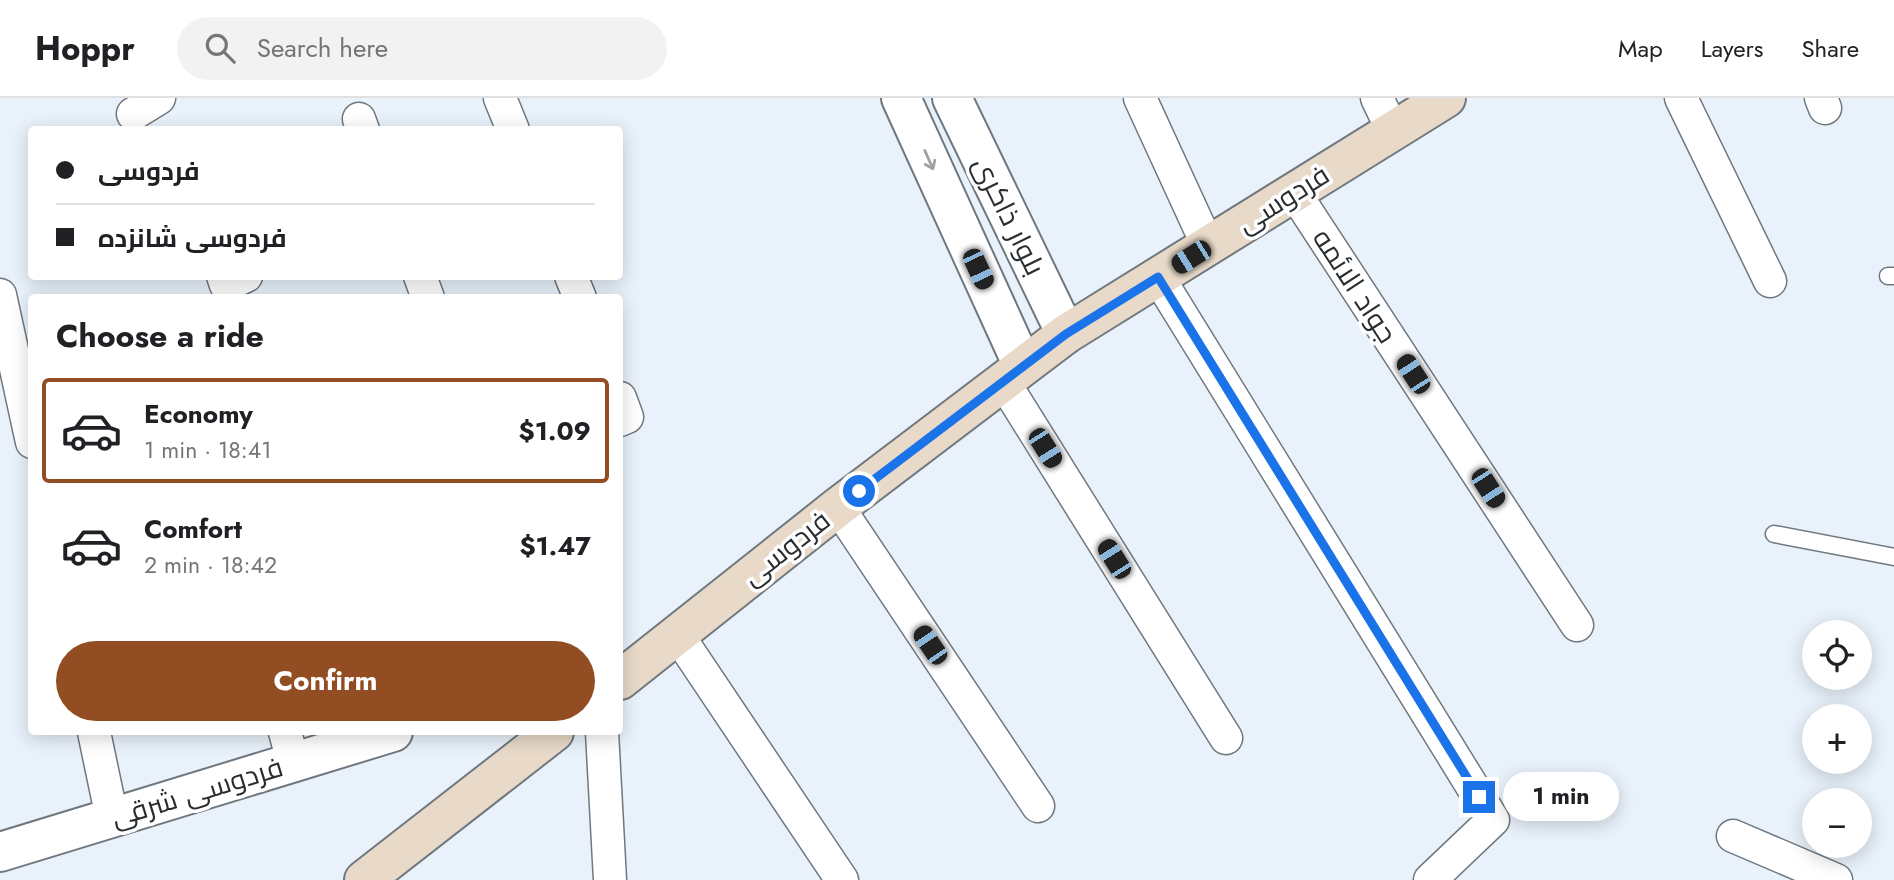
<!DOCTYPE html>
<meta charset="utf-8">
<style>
:root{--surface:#fff;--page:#f2f2f2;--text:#202124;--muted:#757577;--line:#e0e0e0;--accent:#924e22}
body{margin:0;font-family:Jost,Cairo,sans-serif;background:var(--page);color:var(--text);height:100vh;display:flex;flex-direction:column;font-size:26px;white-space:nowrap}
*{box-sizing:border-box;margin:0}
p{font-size:23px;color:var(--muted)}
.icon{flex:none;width:38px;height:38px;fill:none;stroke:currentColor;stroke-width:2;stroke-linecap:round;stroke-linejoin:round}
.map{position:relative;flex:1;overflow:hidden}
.panel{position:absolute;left:28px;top:196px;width:595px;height:441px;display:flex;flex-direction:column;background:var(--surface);border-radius:7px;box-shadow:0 4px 18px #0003}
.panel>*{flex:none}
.guide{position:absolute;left:28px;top:28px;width:595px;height:154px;border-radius:7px;box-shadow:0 4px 18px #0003;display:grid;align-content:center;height:154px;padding:0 28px;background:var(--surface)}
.tools{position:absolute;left:1802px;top:522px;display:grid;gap:14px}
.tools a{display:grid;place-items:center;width:70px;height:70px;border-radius:50%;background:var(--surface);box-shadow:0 4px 18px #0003;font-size:35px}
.end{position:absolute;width:32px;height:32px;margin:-16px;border:9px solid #1a73e8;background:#fff;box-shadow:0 0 0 4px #fff}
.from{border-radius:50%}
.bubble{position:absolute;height:49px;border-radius:24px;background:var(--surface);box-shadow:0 4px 18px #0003;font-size:23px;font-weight:700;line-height:49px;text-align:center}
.car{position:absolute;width:21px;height:42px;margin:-21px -10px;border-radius:9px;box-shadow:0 0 5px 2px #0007;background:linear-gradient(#222 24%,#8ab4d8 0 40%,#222 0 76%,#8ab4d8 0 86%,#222 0)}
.guide b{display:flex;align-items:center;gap:24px;height:66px;font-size:26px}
.guide b+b{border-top:2px solid var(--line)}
.guide i{width:18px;height:18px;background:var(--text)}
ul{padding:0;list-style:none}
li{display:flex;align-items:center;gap:21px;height:105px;margin:0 14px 10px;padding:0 14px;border:4px solid transparent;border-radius:7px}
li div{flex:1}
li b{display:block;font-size:26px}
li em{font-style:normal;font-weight:700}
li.active{border-color:var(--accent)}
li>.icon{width:63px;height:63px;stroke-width:1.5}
h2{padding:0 28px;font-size:32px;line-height:84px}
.cta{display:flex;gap:14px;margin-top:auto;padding:14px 28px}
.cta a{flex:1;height:80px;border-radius:42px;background:var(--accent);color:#fff;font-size:28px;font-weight:700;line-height:80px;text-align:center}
header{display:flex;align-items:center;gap:42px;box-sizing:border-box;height:98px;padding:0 35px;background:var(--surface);border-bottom:2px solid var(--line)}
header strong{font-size:33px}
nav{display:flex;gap:38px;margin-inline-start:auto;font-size:24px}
.search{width:490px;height:63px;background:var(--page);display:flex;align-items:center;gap:18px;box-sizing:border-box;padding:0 24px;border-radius:38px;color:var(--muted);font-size:26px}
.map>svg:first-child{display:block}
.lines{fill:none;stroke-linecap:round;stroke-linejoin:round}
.service-casing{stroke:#6f787f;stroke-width:19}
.minor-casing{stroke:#6f787f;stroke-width:35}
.tertiary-casing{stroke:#6f787f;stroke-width:42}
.secondary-casing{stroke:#6f787f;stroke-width:42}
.service{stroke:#fff;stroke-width:16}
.minor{stroke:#fff;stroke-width:32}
.tertiary{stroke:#fff;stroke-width:38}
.secondary{stroke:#e8d9c8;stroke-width:38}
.oneway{stroke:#9fa0a2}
.route{stroke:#1a73e8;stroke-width:9}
.labels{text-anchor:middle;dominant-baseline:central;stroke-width:7;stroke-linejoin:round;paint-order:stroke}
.street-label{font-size:28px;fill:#292d30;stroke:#fff}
</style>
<header>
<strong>Hoppr</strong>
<div class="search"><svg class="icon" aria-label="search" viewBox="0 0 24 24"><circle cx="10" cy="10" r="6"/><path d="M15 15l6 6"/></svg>Search here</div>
<nav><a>Map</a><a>Layers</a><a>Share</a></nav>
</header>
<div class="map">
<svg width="1894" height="782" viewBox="0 0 1894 782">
<rect width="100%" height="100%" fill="#e9f2fb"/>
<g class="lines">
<defs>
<path id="service" d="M 1888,178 L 1894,178
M 1774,436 L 1894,459"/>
<path id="minor" d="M 500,0 L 513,32
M 1140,0 L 1208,148
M 1377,0 L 1393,33
M 1681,0 L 1770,183
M 1821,0 L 1825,10
M 133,16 L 159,0
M 359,21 L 363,32
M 1294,94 L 1577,527
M 223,178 L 226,187 L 246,178
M 420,178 L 428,200
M 571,178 L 580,200
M 1158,179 L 1493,722 L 1430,782
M 0,197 L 32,344
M 1003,283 L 1226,640
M 620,300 L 627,319 L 620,322
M 838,409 L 1038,708
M 677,536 L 842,782
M 94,634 L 112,720
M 285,634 L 293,664
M 602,634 L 610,782
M 1733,738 L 1836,782"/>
<path id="tertiary" d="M 901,0 L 1023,268
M 952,0 L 1066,236
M 0,754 L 393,634"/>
<path id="secondary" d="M 620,582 L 838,409 L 1066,236 L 1446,0
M 364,782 L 554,634"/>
</defs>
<!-- service casing -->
<use href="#service" class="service-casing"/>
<!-- minor casing -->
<use href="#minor" class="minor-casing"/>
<!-- tertiary casing -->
<use href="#tertiary" class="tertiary-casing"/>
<!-- secondary casing -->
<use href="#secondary" class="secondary-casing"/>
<!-- service -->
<use href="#service" class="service"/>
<!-- minor -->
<use href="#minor" class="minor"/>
<!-- tertiary -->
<use href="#tertiary" class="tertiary"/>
<!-- secondary -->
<use href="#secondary" class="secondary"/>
</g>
<!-- one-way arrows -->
<defs><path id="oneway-shaft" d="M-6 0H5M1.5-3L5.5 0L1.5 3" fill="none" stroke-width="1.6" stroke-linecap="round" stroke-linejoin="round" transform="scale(1.75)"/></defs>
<use class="oneway" href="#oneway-shaft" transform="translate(929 62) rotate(66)"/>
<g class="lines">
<!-- route -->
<path class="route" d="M 859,393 L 1066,236 L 1158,179 L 1479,699"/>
</g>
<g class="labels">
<!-- street labels -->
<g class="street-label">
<text transform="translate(1283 101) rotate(-32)">فردوسی</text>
<text transform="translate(1009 118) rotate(64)">بلوار ذاکری</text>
<text transform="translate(1355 188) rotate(57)">جواد الائمه</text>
<text transform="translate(786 450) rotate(-38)">فردوسی</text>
<text transform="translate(197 694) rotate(-17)">فردوسی شرقی</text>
</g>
</g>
</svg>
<div class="tools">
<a><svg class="icon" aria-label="locate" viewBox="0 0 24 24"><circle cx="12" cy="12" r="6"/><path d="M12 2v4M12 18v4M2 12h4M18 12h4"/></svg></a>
<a>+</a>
<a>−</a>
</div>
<i class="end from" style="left:859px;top:393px"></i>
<i class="end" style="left:1479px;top:699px"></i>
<div class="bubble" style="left:1503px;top:674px;width:116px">1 min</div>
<i class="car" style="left:1191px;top:159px;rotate:238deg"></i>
<i class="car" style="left:978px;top:171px;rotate:155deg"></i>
<i class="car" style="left:1413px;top:276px;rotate:327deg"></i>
<i class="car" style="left:1045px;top:350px;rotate:148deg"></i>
<i class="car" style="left:1488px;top:390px;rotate:147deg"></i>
<i class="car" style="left:1114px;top:461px;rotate:328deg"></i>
<i class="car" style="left:930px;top:547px;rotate:326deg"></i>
<div class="guide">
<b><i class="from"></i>فردوسی</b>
<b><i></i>فردوسی شانزده</b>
</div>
<section class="panel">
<h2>Choose a ride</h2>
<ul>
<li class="active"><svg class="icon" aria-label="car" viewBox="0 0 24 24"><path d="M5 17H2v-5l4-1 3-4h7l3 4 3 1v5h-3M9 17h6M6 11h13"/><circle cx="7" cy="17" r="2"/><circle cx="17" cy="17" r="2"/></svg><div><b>Economy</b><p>1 min · 18:41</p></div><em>$1.09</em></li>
<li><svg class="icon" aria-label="car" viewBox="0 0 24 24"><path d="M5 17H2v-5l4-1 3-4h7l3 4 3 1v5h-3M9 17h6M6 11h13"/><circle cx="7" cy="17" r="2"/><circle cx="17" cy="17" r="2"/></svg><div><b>Comfort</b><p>2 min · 18:42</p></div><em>$1.47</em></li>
</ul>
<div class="cta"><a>Confirm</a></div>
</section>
</div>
